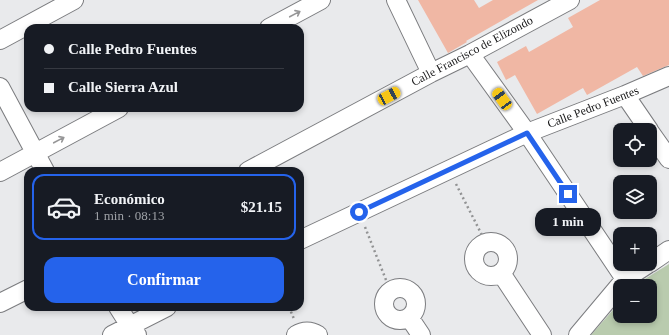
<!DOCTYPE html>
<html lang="es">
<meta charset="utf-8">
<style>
:root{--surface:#171b24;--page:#20242c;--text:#f1f3f6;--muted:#9ea1a6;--line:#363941;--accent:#2563eb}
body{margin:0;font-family:"Times New Roman",serif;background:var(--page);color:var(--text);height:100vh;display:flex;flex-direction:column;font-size:15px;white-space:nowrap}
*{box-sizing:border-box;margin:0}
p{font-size:13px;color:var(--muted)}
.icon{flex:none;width:22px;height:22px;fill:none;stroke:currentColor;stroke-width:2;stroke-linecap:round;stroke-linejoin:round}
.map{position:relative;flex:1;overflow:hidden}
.sheet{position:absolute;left:24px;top:167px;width:280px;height:144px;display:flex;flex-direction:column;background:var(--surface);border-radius:12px;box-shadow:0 2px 6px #0003}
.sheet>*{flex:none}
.hud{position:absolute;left:24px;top:24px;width:280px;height:88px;border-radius:12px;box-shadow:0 2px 6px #0003;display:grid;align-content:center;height:88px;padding:0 20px;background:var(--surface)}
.buttons{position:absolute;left:613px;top:123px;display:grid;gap:8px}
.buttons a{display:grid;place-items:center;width:44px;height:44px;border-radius:8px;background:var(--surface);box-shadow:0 2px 6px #0003;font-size:20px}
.end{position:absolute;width:18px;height:18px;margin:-9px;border:5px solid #2563eb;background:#fff;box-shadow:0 0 0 2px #fff}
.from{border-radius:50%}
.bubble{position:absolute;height:28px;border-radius:12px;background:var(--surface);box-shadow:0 2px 6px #0003;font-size:13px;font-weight:600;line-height:28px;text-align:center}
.car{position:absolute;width:12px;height:24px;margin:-12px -6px;border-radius:5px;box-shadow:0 0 3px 1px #0007;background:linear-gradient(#f5c518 24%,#345 0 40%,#f5c518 0 76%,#345 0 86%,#f5c518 0)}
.hud b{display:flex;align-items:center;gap:14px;height:38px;font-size:15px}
.hud b+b{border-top:1px solid var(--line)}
.hud i{width:10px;height:10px;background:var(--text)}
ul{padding:7px 0 0;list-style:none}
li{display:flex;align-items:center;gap:12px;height:66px;margin:0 8px 6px;padding:0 12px;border:2px solid var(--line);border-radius:12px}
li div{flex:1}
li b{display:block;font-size:15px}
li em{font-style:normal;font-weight:600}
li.active{border-color:var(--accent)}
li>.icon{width:36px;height:36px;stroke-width:1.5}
.cta{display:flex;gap:8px;margin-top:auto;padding:8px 20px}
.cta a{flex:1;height:46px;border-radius:12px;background:var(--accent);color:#fff;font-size:16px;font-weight:600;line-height:46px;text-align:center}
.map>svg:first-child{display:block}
.green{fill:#b9cbae}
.building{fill:#f0b7a4}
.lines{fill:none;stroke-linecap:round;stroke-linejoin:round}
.street-casing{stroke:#7b7c7f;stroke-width:20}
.path{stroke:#929394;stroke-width:2.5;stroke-dasharray:2 3;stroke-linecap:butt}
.street{stroke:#fff;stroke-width:18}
.oneway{stroke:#969697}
.route{stroke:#2563eb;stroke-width:5}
.labels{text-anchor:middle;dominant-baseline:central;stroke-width:3.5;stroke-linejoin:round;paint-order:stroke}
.street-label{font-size:12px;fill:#161617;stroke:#fff}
</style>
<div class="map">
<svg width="669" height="335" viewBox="0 0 669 335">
<rect width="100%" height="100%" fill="#e9eaec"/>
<!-- green -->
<path class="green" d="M 669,264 L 669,335 L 591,335 L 620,302 L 620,316 L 650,316 L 650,286 L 635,286 L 637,284 Z"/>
<!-- building -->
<path class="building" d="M 418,0 L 474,0 L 479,8 L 493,0 L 538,0 L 466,41 L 467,42 L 448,53 Z
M 600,0 L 669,0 L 669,65 L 643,76 L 637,67 L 587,95 L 583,88 L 537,114 L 515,75 L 506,80 L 497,62 L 526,46 L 529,52 L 573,27 L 568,18 Z"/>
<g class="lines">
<defs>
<path id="street" d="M 396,0 L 431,73
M 269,28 L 321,0
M 0,40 L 74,0
M 470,54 L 527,133 L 625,279
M 0,87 L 45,171
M 625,95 L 649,130
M 650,132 L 669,159
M 248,171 L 431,73 L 470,54 L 570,0
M 0,172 L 119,108
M 300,240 L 527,133 L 625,95 L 669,76
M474 259a17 17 0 1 1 34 0a17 17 0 1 1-34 0Z
M 650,263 L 669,250
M 501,273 L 542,335
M384 304a16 16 0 1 1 32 0a16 16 0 1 1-32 0Z
M 0,303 L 28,289
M 118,307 L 130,326 L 137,335
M 409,317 L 421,335
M 112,335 L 167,307
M 296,335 C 304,330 310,330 318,335
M 578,335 L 625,279 L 648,264"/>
</defs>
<!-- street casing -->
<use href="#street" class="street-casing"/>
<!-- path -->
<path class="path" d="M 456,184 L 486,243
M 365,227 L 390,290
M 289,307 L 294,319"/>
<!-- street -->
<use href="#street" class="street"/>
</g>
<!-- one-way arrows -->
<defs><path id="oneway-shaft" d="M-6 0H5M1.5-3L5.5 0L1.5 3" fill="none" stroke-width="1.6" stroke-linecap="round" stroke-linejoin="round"/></defs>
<g class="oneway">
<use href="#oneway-shaft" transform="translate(295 14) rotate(-28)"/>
<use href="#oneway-shaft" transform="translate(59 140) rotate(-28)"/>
</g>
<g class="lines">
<!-- route -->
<path class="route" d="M 359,212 L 527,133 L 568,194"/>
</g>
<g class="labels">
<!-- street labels -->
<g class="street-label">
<text transform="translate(472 51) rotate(-28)">Calle Francisco de Elizondo</text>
<text transform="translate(593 107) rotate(-21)">Calle Pedro Fuentes</text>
</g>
</g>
</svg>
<div class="buttons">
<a><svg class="icon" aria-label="locate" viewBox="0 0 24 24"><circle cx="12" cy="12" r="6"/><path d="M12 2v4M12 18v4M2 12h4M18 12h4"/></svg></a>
<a><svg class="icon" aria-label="layers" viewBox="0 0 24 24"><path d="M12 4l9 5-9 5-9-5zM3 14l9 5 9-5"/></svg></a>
<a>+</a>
<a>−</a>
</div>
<i class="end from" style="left:359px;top:212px"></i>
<i class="end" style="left:568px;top:194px"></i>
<div class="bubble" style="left:535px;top:208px;width:66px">1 min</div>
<i class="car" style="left:389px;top:96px;rotate:62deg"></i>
<i class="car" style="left:502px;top:99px;rotate:324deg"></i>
<div class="hud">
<b><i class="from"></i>Calle Pedro Fuentes</b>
<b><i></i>Calle Sierra Azul</b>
</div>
<section class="sheet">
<ul>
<li class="active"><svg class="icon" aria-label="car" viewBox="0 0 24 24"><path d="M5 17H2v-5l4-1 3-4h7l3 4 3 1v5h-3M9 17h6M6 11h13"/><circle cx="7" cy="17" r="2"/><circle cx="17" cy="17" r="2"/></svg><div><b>Económico</b><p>1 min · 08:13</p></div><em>$21.15</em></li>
</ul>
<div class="cta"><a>Confirmar</a></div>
</section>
</div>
